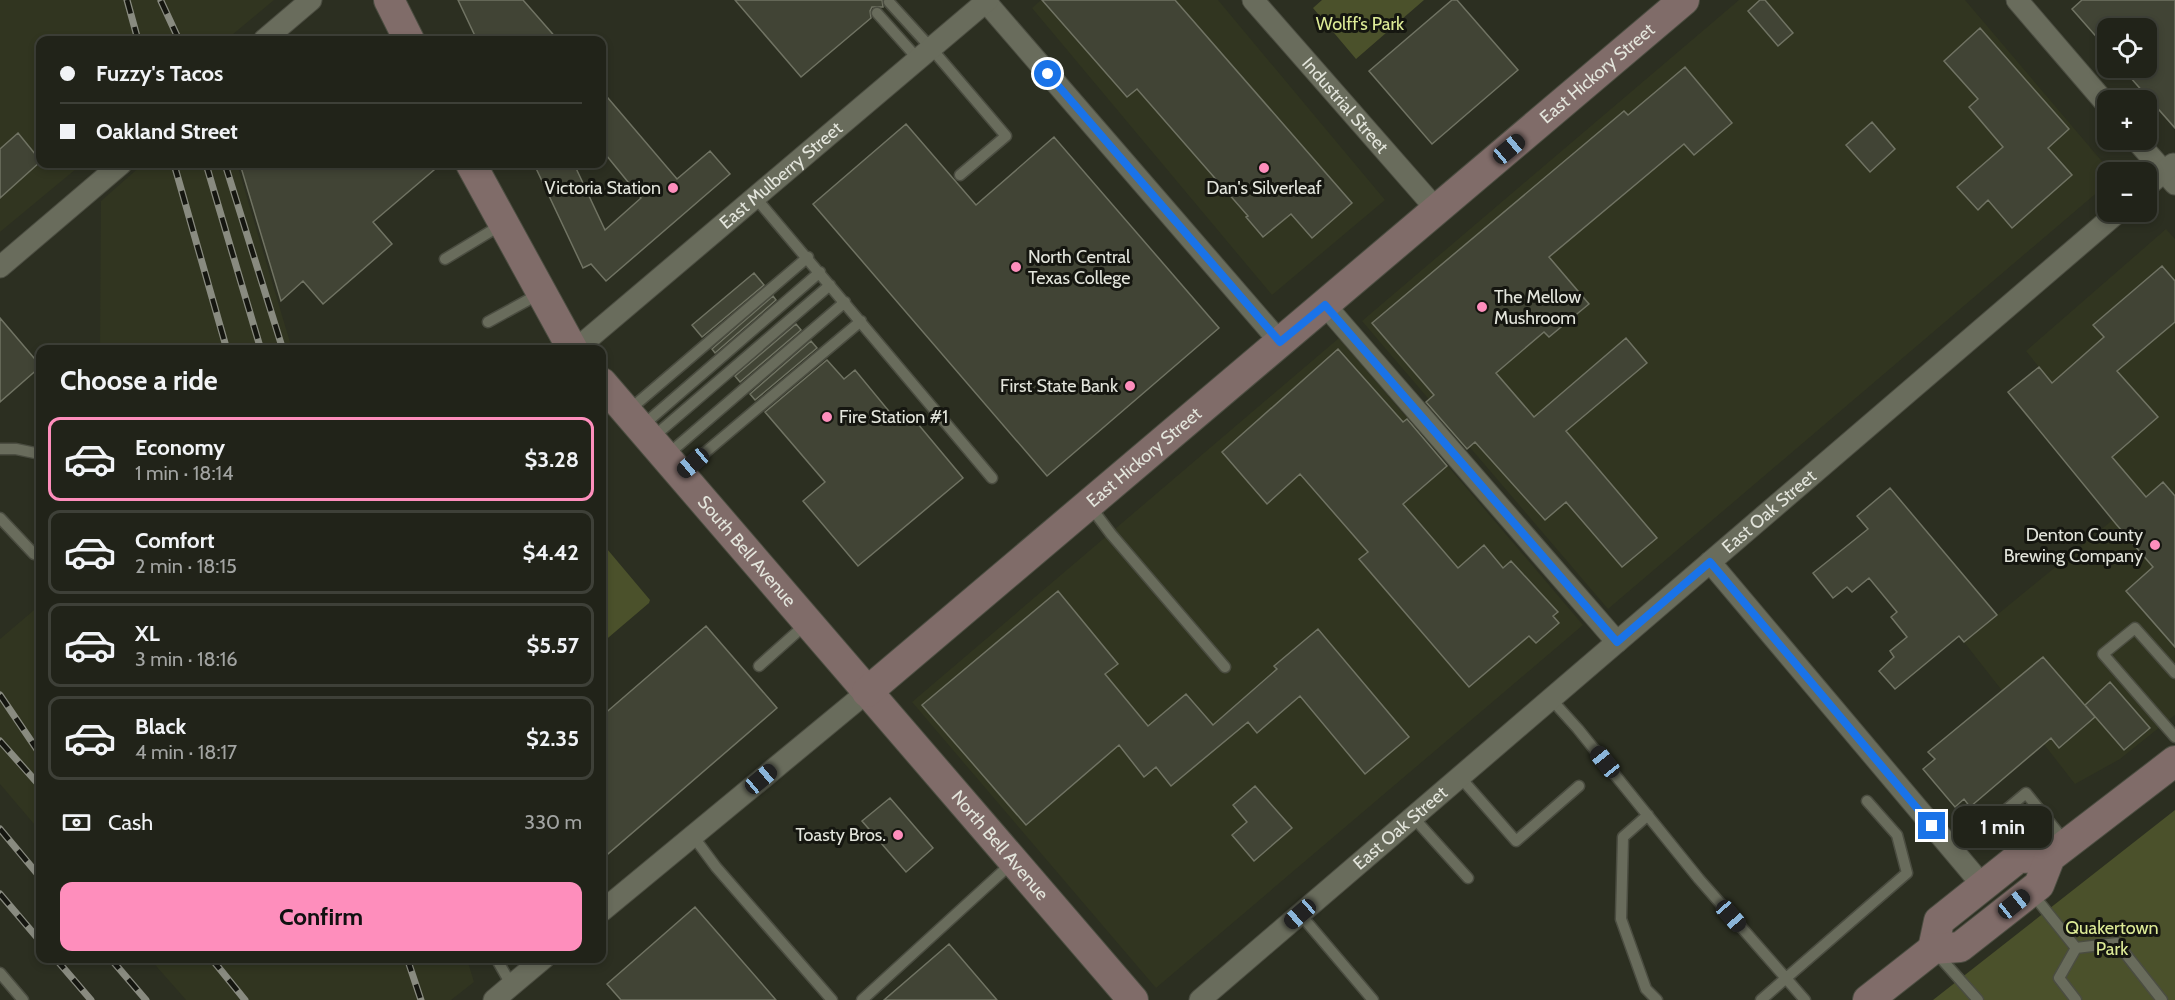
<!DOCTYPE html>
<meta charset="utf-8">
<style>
:root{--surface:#212319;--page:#292b22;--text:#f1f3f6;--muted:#a2a4a2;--line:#3e4038;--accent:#fe8ebc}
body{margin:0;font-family:Cabin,sans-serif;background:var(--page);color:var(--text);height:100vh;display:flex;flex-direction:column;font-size:22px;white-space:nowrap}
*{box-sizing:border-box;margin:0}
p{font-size:20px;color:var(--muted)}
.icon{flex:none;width:33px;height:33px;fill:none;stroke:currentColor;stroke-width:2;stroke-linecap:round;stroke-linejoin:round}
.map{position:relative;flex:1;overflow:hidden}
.panel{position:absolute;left:36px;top:345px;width:570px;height:618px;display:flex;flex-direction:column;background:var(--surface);border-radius:12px;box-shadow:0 3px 9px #0003,0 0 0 2px var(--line)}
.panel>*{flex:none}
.guide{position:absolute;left:36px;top:36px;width:570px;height:132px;border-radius:12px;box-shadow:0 3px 9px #0003,0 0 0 2px var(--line);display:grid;align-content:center;height:132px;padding:0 24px;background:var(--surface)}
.controls{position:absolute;left:2097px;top:18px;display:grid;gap:12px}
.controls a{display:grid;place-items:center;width:60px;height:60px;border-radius:12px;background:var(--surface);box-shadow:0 3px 9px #0003,0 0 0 2px var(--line);font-size:30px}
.end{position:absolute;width:27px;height:27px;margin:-14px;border:8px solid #1a73e8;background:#fff;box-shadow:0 0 0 3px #fff}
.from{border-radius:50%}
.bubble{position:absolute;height:42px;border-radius:12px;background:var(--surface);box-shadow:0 3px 9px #0003,0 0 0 2px var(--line);font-size:20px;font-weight:800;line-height:42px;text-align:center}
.car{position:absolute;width:18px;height:36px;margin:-18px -9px;border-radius:8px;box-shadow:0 0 4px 2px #0007;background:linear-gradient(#222 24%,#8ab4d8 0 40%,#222 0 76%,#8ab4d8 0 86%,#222 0)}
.guide b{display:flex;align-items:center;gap:21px;height:57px;font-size:22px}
.guide b+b{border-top:2px solid var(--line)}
.guide i{width:15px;height:15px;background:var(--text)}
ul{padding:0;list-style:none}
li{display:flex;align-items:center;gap:18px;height:84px;margin:0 12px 9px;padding:0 12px;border:3px solid var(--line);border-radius:12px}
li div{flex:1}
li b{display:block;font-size:22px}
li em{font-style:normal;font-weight:800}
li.active{border-color:var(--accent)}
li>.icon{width:54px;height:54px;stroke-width:1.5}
h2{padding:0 24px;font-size:27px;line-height:72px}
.pay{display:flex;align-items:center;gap:15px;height:66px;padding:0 24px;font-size:22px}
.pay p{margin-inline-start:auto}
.cta{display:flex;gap:12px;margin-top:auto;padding:12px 24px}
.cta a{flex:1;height:69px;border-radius:12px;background:var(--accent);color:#111;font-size:24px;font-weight:800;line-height:69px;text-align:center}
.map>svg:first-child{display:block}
.built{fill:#313520}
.green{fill:#4b512b}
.building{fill:#414435;stroke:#707363;stroke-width:1.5}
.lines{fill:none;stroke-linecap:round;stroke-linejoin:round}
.lane-casing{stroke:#4b4d41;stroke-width:13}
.street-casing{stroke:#4b4d41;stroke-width:23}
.secondary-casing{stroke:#4b4d41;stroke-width:32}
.lane{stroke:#696c5c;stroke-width:10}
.street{stroke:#696c5c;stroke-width:21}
.secondary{stroke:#806c69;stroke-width:30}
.rail-casing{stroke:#898b80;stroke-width:7}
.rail{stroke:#151610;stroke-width:4.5;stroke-dasharray:14;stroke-linecap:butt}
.route{stroke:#1a73e8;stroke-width:8}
.poi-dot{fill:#fe8ebc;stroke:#151610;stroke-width:2}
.labels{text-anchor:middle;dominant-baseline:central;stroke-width:6;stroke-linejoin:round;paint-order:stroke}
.park-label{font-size:18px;fill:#ddeb96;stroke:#151610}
.street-label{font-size:18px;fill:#e3e5dc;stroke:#151610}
.poi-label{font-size:18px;fill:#e3e5dc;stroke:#151610;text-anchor:end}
</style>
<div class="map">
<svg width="2175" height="1000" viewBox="0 0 2175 1000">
<rect width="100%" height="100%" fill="#2c2f21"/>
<!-- built -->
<path class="built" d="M 0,0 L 274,0 L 226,40 L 40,40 L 40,164 L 82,164 L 0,232 Z
M 1041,0 L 1218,0 L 1385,200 L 1272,295 L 1032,8 Z
M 1739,0 L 1965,0 L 2111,172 L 2108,172 L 2107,184 L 1608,609 L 1362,321 Z
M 143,164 L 237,164 L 292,349 L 100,349 L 101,201 Z
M 2166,229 L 2175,239 L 2175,715 L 2120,759 L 2075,784 L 1964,642 L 2143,495 L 2026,351 Z
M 1339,338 L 1583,625 L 1156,988 L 912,702 Z
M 40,605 L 40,831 L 0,784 L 0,639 Z
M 150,959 L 467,959 L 474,982 L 451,1000 L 186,1000 Z"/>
<!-- green -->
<path class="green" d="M 1322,0 L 1424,0 L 1356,59 L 1313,8 Z
M 602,543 L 650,600 L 649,603 L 602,643 Z
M 2175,810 L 2175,1000 L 1933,1000 Z"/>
<!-- building -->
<path class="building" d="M 458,0 L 523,0 L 558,40 L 477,40 Z
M 735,0 L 882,0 L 883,7 L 872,7 L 870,11 L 871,18 L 801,77 Z
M 1042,0 L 1175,0 L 1352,203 L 1312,238 L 1291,214 L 1263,237 L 1246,217 L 1248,216 L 1137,89 L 1127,97 Z
M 1452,0 L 1457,0 L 1518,70 L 1432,144 L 1369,71 Z
M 1760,0 L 1765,0 L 1793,33 L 1778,46 L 1748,11 Z
M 2082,0 L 2175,0 L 2175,128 L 2122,68 L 2146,68 L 2146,28 L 2108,28 L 2108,50 L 2072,9 Z
M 1980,28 L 2069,129 L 2048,148 L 2072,175 L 2012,228 L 1988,200 L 1978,210 L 1957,187 L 2003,147 L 1969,107 L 1978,99 L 1944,61 Z
M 1685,67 L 1732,123 L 1694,155 L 1684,144 L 1549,257 L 1589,304 L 1549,337 L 1544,332 L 1496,373 L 1534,417 L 1626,338 L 1647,363 L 1566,431 L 1657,538 L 1622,567 L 1566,502 L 1545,520 L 1475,442 L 1467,449 L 1426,402 L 1434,395 L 1372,323 L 1624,111 L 1628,115 Z
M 602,91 L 677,179 L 710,151 L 730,174 L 606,281 L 591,264 L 583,268 L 534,164 L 574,164 L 605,230 L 641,198 L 602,150 Z
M 1872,122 L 1895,149 L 1870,172 L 1846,145 Z
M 906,124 L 976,205 L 1054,137 L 1219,328 L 1047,476 L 813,204 Z
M 18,133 L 40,160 L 40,162 L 0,198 L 0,149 Z
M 240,164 L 441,164 L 373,222 L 392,244 L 323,304 L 303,281 L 281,301 Z
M 2162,266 L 2175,281 L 2175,322 L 2117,371 L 2158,417 L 2112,457 L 2146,497 L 2163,482 L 2175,496 L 2175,647 L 2126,591 L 2153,567 L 2116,524 L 2008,392 L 2039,367 L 2052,383 L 2104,337 L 2093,325 Z
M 754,273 L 764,285 L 702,337 L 692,325 Z
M 773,296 L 776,300 L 715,353 L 712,349 Z
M 0,318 L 40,365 L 40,367 L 0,402 Z
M 796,324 L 801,330 L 740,382 L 735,376 Z
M 811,341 L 817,348 L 755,400 L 750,394 Z
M 1338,349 L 1403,422 L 1407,419 L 1447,466 L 1403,504 L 1458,568 L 1484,545 L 1503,568 L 1511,561 L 1558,612 L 1553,616 L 1559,623 L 1536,643 L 1529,636 L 1469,687 L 1359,559 L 1368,552 L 1300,474 L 1267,504 L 1222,452 Z
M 827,360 L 844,379 L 855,370 L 897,421 L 908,412 L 963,478 L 858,566 L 803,501 L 825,482 L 765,412 Z
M 1890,488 L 1997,615 L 1964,642 L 1959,636 L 1895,689 L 1879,671 L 1894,657 L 1890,651 L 1907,637 L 1891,617 L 1897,612 L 1869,578 L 1852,592 L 1847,587 L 1833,598 L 1813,573 L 1868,529 L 1857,516 Z
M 1058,591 L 1118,664 L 1105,674 L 1148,726 L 1186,694 L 1213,725 L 1277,669 L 1274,666 L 1318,629 L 1409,737 L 1365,774 L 1300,696 L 1257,733 L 1248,722 L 1171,786 L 1156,767 L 1144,777 L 1119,745 L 1026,825 L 922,705 Z
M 706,626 L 777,708 L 602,859 L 602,716 Z
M 2043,657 L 2095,717 L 2059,748 L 2051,738 L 1970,807 L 1964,799 L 1955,807 L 1923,769 L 1935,759 L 1928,752 Z
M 2110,682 L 2150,728 L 2124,750 L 2085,705 Z
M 1255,786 L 1292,828 L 1254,861 L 1232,835 L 1247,822 L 1233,805 Z
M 890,798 L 933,848 L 906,872 L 862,821 Z
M 695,907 L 776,1000 L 621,1000 L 607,984 Z
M 949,944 L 997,1000 L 884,1000 Z"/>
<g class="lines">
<defs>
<path id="lane" d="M 889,2 L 931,48 L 1006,136 L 960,175
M 877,13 L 918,59
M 755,197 L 992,478
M 445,259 L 501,225
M 488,322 L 539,294
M 628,411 L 808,257
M 641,427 L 820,272
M 651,439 L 830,285
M 0,449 L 16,449 L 40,454
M 666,456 L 845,302
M 682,472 L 861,321
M 1090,506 L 1111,534 L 1225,667
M 0,518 L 34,554 L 40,549
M 759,666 L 806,624
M 2175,673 L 2135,628 L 2103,654 L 2175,737
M 1551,699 L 1578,729 L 1699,879 L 1805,1000
M 1460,777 L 1516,841 L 1579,786
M 1648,815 L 1623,837 L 1621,919 L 1646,989 L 1657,1000
M 1413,817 L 1468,878
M 1988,825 L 2026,793 L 2067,844
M 693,836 L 716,867 L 832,1000
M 2031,892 L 2076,948
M 1300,914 L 1373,1000
M 2076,948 L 2117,943 L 2162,1000
M 1937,954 L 1978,1000
M 496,958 L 512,986
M 0,973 L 23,1000
M 862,1000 L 1012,863
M 1761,1000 L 1907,873 L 1897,835 L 1867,801
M 2076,1000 L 2059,978 L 2076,948"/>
<g id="street">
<path id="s1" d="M 1253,0 L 1437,210"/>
<path d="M 2017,0 L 2108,106"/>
<path d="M 986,2 L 1280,342"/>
<path d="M 264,40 L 311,0"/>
<path d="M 2136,140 L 2175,184"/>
<path d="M 2146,187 L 2173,164"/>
<path d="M 0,267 L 121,164"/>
<path d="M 1325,305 L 1617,642"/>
<path id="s2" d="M 575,350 L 988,0"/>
<path d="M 1710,562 L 1983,886"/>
<path d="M 602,911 L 867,692"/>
<path d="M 494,1000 L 544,958"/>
<path id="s3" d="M 1200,1000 L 2118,212"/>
</g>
<g id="secondary">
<path d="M 389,0 L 409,40"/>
<path d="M 471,164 L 573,350"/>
<path id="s4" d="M 602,383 L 1133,1000"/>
<path id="s5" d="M 867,692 L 1684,0"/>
<path d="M 1933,949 L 1939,921 L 2018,858 L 2050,857"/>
<path d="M 1868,1000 L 1933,949 L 1960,947 L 2039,885 L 2050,857 L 2175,761"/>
</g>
</defs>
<!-- lane casing -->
<use href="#lane" class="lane-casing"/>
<!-- street casing -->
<use href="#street" class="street-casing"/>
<!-- secondary casing -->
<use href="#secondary" class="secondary-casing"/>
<!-- lane -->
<use href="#lane" class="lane"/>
<!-- street -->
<use href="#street" class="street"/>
<!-- secondary -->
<use href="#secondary" class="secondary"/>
<defs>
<path id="rail" d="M 127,0 L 138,40
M 161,1 L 179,40
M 174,164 L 227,350
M 206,164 L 261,350
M 225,164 L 283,350
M 0,695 L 40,754
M 0,741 L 40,786
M 0,829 L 40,877
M 0,894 L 40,941
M 55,958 L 91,1000
M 110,958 L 146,1000
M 211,958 L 245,1000
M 407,958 L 421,1000"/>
</defs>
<!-- rail casing -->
<use href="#rail" class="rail-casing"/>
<!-- rail -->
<use href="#rail" class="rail"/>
</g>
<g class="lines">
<!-- route -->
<path class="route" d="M 1048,74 L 1280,342 L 1325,305 L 1617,642 L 1710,562 L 1932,826"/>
</g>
<!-- markers -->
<g class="poi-dot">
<circle cx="1264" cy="168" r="6"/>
<circle cx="673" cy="188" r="6"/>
<circle cx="1016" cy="267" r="6"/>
<circle cx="1482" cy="307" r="6"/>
<circle cx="1130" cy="386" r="6"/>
<circle cx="827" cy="417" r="6"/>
<circle cx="2155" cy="545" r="6"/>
<circle cx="898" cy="835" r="6"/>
</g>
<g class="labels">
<!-- park labels -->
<g class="park-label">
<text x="1360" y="24">Wolff’s Park</text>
<text x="2112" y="928">Quakertown<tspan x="2112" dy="21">Park</tspan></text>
</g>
<!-- street labels -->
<g class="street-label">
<text stroke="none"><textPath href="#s5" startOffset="957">East Hickory Street</textPath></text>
<text stroke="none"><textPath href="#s1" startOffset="140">Industrial Street</textPath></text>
<text stroke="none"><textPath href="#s2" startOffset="270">East Mulberry Street</textPath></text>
<text stroke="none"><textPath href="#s5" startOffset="363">East Hickory Street</textPath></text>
<text stroke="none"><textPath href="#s3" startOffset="750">East Oak Street</textPath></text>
<text stroke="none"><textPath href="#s4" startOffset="222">South Bell Avenue</textPath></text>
<text stroke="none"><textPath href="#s3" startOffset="264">East Oak Street</textPath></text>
<text stroke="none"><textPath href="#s4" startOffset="610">North Bell Avenue</textPath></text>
</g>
<!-- poi labels -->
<g class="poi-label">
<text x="661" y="188">Victoria Station</text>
<text x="1264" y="188" text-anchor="middle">Dan's Silverleaf</text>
<text x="1028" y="257" text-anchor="start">North Central<tspan x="1028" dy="21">Texas College</tspan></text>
<text x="1494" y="297" text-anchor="start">The Mellow<tspan x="1494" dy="21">Mushroom</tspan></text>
<text x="1118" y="386">First State Bank</text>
<text x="839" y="417" text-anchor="start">Fire Station #1</text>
<text x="2143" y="535">Denton County<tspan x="2143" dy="21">Brewing Company</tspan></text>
<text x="886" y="835">Toasty Bros.</text>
</g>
</g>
</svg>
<div class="controls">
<a><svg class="icon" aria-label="locate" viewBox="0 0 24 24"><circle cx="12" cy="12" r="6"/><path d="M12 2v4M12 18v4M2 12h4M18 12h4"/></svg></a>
<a>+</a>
<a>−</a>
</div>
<i class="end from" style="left:1048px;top:74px"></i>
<i class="end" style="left:1932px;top:826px"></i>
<div class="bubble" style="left:1953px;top:806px;width:99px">1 min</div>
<i class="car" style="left:1509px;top:149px;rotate:50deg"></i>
<i class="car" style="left:693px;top:463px;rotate:230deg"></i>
<i class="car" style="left:1605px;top:762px;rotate:321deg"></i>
<i class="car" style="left:761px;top:779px;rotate:50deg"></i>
<i class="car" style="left:2014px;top:904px;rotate:51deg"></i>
<i class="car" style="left:1300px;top:914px;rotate:229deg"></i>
<i class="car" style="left:1731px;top:916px;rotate:139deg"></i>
<div class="guide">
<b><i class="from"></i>Fuzzy's Tacos</b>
<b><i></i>Oakland Street</b>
</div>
<section class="panel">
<h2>Choose a ride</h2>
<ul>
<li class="active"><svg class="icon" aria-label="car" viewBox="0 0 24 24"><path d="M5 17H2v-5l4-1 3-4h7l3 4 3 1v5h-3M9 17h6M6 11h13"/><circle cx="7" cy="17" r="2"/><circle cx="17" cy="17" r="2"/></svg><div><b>Economy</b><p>1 min · 18:14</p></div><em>$3.28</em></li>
<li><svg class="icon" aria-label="car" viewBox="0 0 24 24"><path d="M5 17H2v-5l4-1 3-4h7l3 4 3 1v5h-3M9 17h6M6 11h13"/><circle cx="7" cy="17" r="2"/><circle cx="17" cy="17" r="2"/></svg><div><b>Comfort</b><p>2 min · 18:15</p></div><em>$4.42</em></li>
<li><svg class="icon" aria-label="car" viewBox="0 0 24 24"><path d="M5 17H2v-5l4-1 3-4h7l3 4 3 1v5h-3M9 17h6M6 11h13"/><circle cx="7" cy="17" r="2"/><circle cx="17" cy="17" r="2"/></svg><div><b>XL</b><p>3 min · 18:16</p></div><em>$5.57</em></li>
<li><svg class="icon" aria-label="car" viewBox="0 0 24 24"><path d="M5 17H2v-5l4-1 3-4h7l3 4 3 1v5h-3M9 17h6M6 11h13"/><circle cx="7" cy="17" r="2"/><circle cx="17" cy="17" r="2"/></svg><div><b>Black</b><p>4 min · 18:17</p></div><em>$2.35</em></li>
</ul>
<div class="pay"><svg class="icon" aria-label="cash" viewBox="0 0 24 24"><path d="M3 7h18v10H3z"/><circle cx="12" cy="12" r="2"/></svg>Cash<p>330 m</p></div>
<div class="cta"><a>Confirm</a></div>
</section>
</div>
